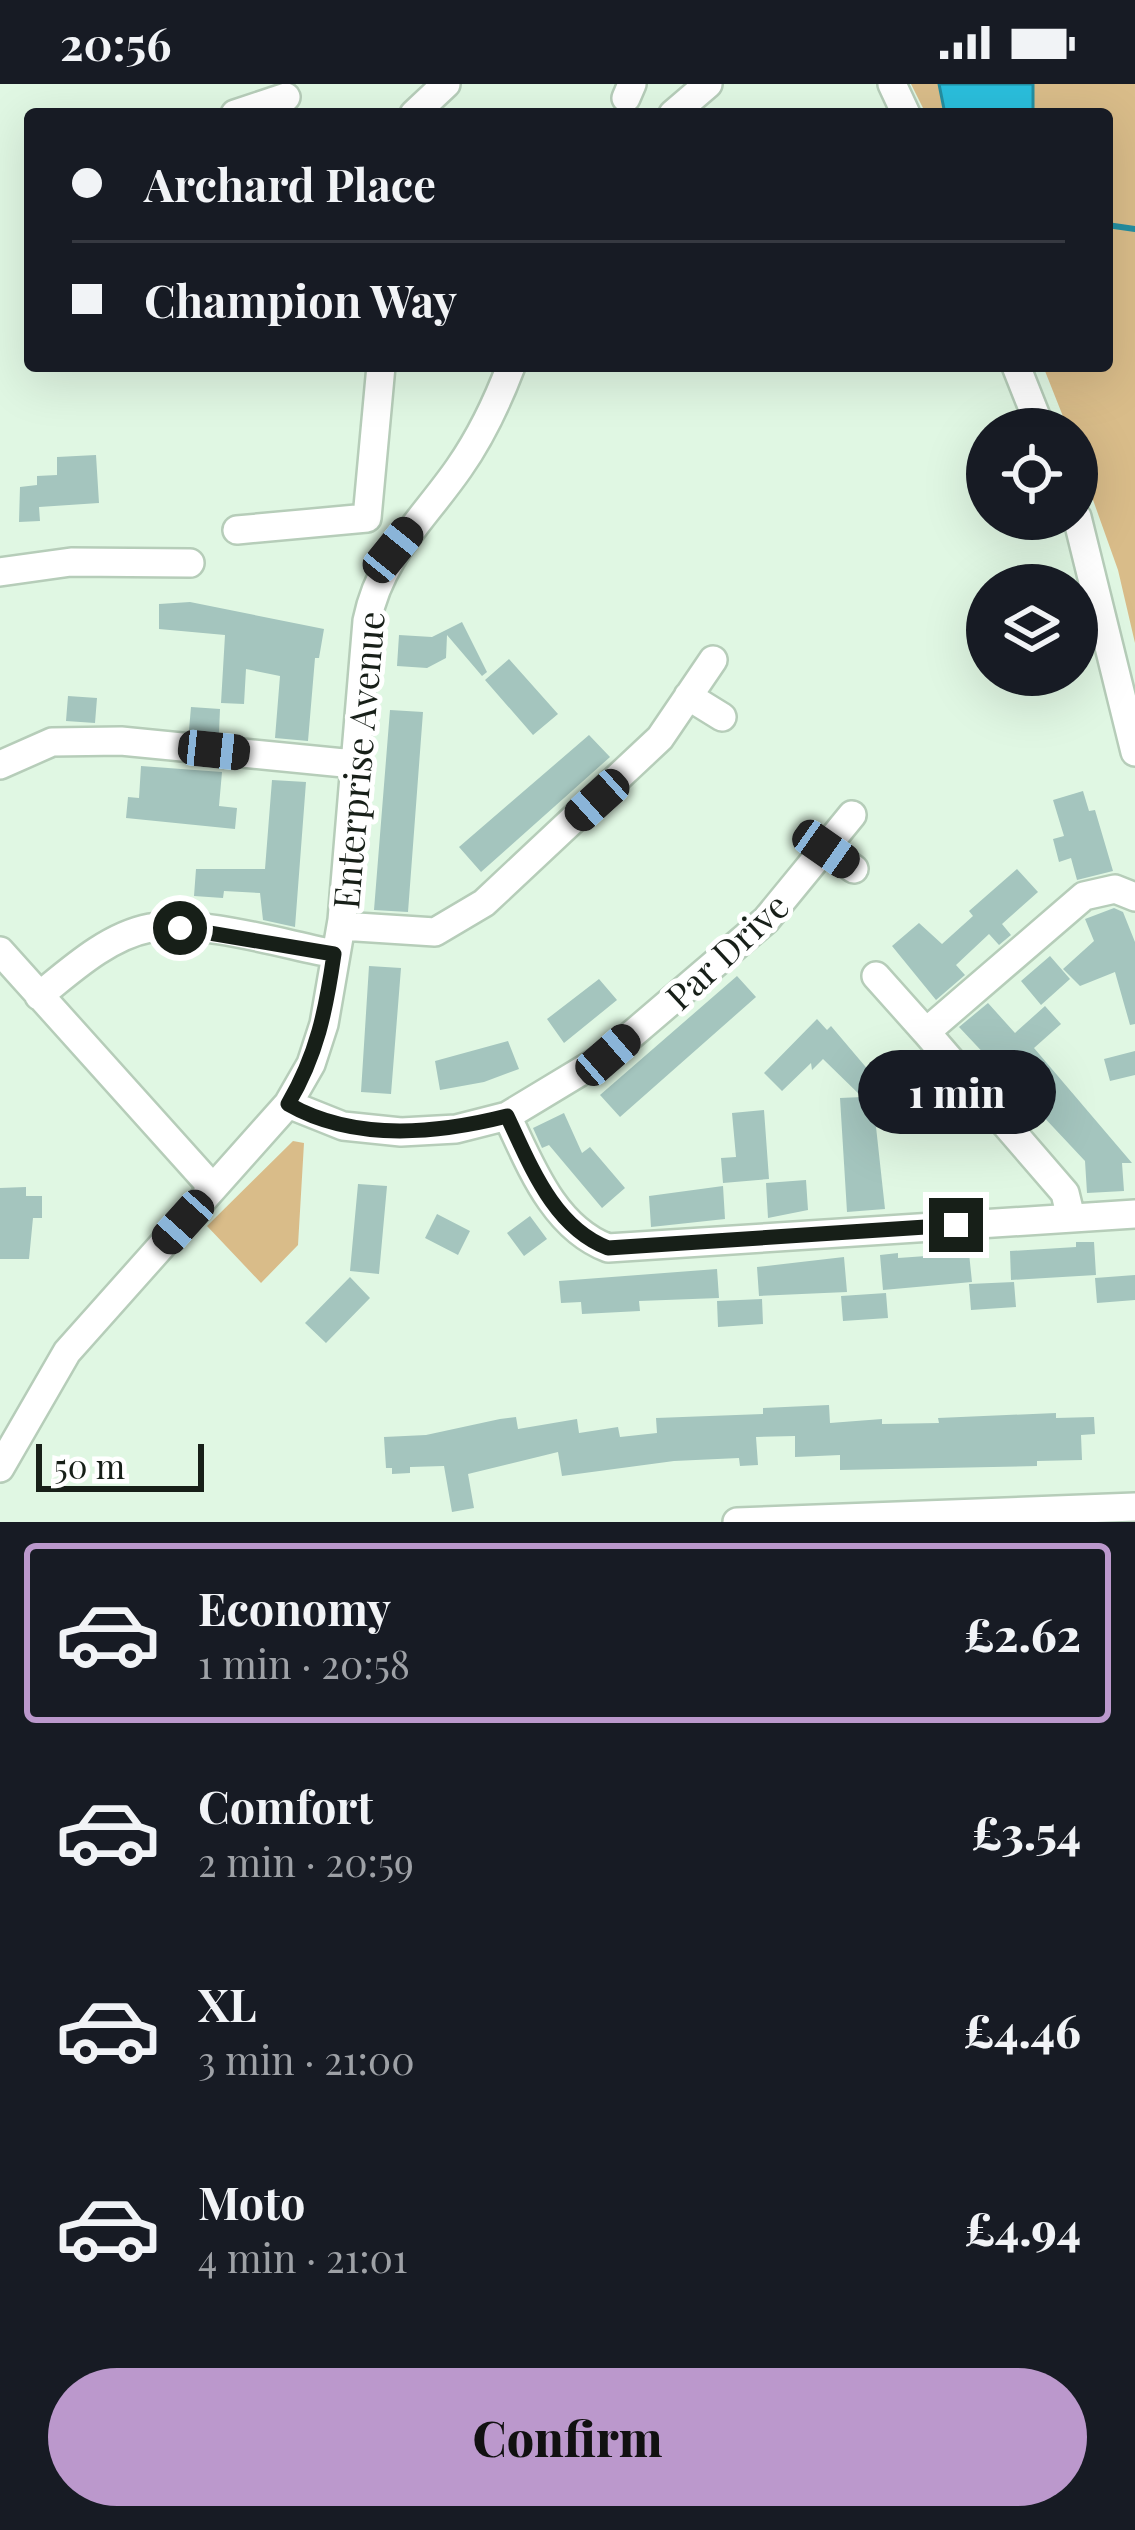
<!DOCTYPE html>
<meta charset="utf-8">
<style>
:root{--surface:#171b24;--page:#242831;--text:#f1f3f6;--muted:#9ea1a6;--line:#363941;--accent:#bb98cc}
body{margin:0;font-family:"Playfair Display",serif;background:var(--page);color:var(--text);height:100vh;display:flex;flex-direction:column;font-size:45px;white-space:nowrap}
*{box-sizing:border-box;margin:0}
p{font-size:39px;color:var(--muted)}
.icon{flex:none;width:66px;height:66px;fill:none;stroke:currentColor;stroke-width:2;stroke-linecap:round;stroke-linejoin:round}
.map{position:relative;height:1438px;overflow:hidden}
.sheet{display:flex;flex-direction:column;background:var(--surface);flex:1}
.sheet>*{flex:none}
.banner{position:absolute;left:24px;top:24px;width:1089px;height:264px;border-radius:12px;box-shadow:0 12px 48px #0002;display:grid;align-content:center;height:264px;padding:0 48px;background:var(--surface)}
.fabs{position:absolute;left:966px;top:324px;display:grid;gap:24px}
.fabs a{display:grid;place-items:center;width:132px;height:132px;border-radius:50%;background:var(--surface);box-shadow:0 12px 48px #0002;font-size:60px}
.scale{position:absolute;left:36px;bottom:30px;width:168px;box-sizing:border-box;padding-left:12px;border:6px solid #171f18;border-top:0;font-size:33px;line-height:42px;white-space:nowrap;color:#171f18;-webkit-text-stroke:9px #fff;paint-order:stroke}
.end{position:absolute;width:54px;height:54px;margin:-27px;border:15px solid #171f18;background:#fff;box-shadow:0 0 0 6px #fff}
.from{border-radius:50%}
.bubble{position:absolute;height:84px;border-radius:42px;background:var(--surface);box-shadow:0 12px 48px #0002;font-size:39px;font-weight:800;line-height:84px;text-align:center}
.car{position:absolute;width:36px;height:72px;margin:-36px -18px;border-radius:15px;box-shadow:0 0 9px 3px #0007;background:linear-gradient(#222 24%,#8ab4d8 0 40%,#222 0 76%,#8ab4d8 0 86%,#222 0)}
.banner b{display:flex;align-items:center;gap:42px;height:114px;font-size:45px}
.banner b+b{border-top:3px solid var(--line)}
.banner i{width:30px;height:30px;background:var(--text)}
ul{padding:21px 0 0;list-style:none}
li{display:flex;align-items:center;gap:36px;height:180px;margin:0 24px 18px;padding:0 24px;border:6px solid transparent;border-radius:12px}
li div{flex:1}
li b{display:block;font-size:45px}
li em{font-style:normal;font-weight:800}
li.current{border-color:var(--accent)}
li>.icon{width:108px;height:108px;stroke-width:1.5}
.action{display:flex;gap:24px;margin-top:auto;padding:24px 48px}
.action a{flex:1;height:138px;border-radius:72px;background:var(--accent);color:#111;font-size:48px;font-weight:800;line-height:138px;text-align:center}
.status{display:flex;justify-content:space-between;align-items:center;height:84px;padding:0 60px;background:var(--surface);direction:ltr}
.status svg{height:33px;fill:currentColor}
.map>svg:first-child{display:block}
.green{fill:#d9bc89}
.water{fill:#2abedc;stroke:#248ea1;stroke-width:3}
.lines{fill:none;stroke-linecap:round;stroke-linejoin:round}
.stream{stroke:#248ea1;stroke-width:6}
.building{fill:#a4c5be}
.minor-casing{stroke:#b6cdb9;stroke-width:32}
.minor{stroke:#fff;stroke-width:27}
.route{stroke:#171f18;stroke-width:15}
.labels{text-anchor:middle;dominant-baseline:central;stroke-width:10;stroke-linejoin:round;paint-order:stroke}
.street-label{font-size:36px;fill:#171f18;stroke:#fff}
</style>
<div class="status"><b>20:56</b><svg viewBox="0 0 49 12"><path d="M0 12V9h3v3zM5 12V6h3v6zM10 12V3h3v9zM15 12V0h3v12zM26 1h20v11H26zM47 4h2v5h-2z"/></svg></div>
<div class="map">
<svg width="1135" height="1438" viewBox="0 0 1135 1438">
<rect width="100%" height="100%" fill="#e0f7e3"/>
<!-- green -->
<path class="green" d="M 911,0 L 1135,0 L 1135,559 L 1118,486 L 1077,371 L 1077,345 L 1068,345 L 1043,282 L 1107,282 L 1107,30 L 926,30 Z
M 293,1057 L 304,1059 L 298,1161 L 261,1199 L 207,1142 Z"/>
<!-- water -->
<path class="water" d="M 939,0 L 1033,0 L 1033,30 L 945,30 Z"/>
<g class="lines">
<!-- stream -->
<path class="stream" d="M 1107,141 L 1135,145"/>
</g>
<!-- building -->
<path class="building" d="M 96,371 L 99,419 L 39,423 L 40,437 L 19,438 L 20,403 L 37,401 L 37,392 L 57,391 L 57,373 Z
M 190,518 L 324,545 L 319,574 L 315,574 L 308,657 L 275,654 L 280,592 L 246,585 L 244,620 L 221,619 L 225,551 L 159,545 L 159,520 Z
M 462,538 L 487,588 L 482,592 L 447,551 L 446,574 L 427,584 L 397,582 L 399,551 L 432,553 Z
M 509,575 L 558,630 L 533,651 L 485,596 Z
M 68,612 L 97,614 L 95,639 L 66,637 Z
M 191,623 L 220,625 L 219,649 L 189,646 Z
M 390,626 L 423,628 L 408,828 L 374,826 Z
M 589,651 L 610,673 L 481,788 L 459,763 Z
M 141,682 L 222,688 L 219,722 L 237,724 L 235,745 L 126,734 L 128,713 L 139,714 Z
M 272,696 L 306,698 L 295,843 L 263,836 L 260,809 L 224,807 L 223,814 L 194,812 L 196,785 L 265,785 Z
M 1083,707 L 1089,727 L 1095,726 L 1113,787 L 1077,796 L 1071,774 L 1059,778 L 1053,755 L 1064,752 L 1053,716 Z
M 1017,785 L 1038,808 L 1002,840 L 1011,851 L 999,861 L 989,850 L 956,881 L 965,891 L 936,916 L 892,862 L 919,839 L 942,860 L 973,832 L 969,827 Z
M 1114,824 L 1123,828 L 1135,858 L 1135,940 L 1130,941 L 1115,888 L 1080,902 L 1063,885 L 1094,857 L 1085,835 Z
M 1050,872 L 1070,895 L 1041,921 L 1021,897 Z
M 369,882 L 401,884 L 391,1010 L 361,1008 Z
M 737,892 L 756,913 L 620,1033 L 600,1011 Z
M 599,895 L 617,916 L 564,959 L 547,935 Z
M 988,919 L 1015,949 L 1045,922 L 1061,940 L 1034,964 L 1132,1079 L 1122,1079 L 1124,1107 L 1087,1109 L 1085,1077 L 959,943 Z
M 817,935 L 827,946 L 831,942 L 870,988 L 885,1125 L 847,1128 L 840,1014 L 862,1013 L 823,975 L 812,986 L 811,979 L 782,1007 L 764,989 Z
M 508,957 L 519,985 L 484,998 L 440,1006 L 435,977 Z
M 1135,967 L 1135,991 L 1110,997 L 1104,975 Z
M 764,1026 L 769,1095 L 723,1099 L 721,1074 L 736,1073 L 732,1029 Z
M 564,1029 L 582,1069 L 590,1063 L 625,1104 L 602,1124 L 549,1061 L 542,1064 L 533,1044 Z
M 806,1096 L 808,1126 L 768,1134 L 766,1099 Z
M 358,1100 L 387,1102 L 379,1190 L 350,1187 Z
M 723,1102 L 725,1135 L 651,1143 L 649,1112 Z
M 26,1103 L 26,1112 L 42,1112 L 42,1134 L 33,1134 L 29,1175 L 0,1175 L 0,1104 Z
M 437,1130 L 470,1147 L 458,1171 L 425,1154 Z
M 530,1132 L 547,1155 L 524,1172 L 507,1149 Z
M 1076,1158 L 1094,1158 L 1096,1191 L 1011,1196 L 1010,1167 L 1076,1163 Z
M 898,1169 L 898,1174 L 969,1169 L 972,1198 L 883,1206 L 880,1171 Z
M 844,1173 L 847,1208 L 759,1212 L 757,1183 Z
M 717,1185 L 719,1214 L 639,1217 L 640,1227 L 582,1230 L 581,1218 L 561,1219 L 559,1197 Z
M 1135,1191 L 1135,1216 L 1097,1219 L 1095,1194 Z
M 350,1193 L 370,1214 L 326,1259 L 305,1239 Z
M 1014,1198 L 1016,1223 L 971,1226 L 969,1200 Z
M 886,1209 L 888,1234 L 843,1237 L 841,1212 Z
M 762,1215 L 763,1240 L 718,1243 L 717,1217 Z
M 829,1321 L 830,1339 L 882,1335 L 882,1340 L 939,1339 L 938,1334 L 1056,1329 L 1056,1334 L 1094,1333 L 1095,1350 L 1081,1351 L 1082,1376 L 1037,1377 L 1037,1382 L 840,1386 L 840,1371 L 795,1373 L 795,1352 L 756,1353 L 758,1381 L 740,1382 L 739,1374 L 674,1377 L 562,1392 L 558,1368 L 468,1390 L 474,1424 L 452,1428 L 444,1382 L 410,1383 L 410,1389 L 392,1390 L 392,1384 L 386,1384 L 384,1353 L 426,1351 L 500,1335 L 516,1333 L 518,1345 L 577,1335 L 579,1349 L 618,1343 L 620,1353 L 657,1349 L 656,1334 L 763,1330 L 763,1324 Z"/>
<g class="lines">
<defs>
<path id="minor" d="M 892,0 L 906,30
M 626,14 L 632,0
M 235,30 L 286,13
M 414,30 L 446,0
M 673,30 L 708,0
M 1016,282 L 1041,345
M 1077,433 L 1135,668
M 237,446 L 367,434 L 381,282
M 0,488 L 71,478 L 190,479
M 688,612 L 722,633
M 0,681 L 52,658 L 121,657 L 354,680
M 826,765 L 854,785
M 341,842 L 435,848 L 484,819 L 660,654 L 713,576
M 0,867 L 213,1104
M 876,892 L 926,948
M 39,912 C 71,886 108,852 150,844 C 202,835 282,860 335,870
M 288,1020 L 343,1042 L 401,1048 L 456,1045 L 507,1032 L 608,971 L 766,836 L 852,731
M 507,1032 C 530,1080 553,1143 608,1164 L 1135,1130
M 1071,1134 L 1065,1109 L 926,948 L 1084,812 L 1115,805 L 1135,813
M 0,1384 L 67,1268 L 288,1020 L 311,980 L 324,940 L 342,836 L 367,537 C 380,472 423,436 459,384 C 482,351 497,319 511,282
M 737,1438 L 1135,1423"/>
</defs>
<!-- minor casing -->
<use href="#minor" class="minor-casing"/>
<!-- minor -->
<use href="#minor" class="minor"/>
</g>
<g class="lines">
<!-- route -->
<path class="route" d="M 180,844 L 334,870 C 326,926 317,971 288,1020 C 354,1058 436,1050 507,1032 C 530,1080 553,1143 608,1164 L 956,1141"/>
</g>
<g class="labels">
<!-- street labels -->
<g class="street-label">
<text transform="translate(357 676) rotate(-85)">Enterprise Avenue</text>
<text transform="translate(726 866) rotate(-43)">Par Drive</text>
</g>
</g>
</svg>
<div class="fabs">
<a><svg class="icon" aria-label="locate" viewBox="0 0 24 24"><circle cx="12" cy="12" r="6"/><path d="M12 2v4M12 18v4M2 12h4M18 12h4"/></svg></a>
<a><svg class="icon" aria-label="layers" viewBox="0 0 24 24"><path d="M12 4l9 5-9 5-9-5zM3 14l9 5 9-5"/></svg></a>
</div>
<div class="scale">50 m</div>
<i class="end from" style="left:180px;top:844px"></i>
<i class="end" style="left:956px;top:1141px"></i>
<div class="bubble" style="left:858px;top:966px;width:198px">1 min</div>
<i class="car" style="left:393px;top:466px;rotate:39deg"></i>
<i class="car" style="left:214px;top:666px;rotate:96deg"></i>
<i class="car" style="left:597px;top:716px;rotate:228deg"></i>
<i class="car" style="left:826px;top:765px;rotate:125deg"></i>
<i class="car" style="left:608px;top:971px;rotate:49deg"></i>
<i class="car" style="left:183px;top:1138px;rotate:222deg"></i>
<div class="banner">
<b><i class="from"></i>Archard Place</b>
<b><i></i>Champion Way</b>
</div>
</div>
<section class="sheet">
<ul>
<li class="current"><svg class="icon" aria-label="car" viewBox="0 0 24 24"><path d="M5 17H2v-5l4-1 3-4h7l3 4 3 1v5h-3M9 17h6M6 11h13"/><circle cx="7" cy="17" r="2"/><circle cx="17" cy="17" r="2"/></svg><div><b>Economy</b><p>1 min · 20:58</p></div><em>£2.62</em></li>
<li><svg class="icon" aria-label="car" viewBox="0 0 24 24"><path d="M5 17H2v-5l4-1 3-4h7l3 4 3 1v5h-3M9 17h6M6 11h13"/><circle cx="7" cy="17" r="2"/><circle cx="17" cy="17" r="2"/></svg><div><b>Comfort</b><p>2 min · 20:59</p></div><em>£3.54</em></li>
<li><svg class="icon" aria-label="car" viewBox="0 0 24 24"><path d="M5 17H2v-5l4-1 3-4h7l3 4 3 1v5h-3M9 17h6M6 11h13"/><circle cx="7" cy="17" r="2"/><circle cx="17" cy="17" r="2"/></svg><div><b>XL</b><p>3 min · 21:00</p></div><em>£4.46</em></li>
<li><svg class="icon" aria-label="car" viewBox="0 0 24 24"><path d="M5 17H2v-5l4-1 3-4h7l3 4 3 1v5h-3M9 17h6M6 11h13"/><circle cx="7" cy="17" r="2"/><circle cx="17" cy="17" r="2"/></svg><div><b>Moto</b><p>4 min · 21:01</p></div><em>£4.94</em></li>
</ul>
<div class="action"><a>Confirm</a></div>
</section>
